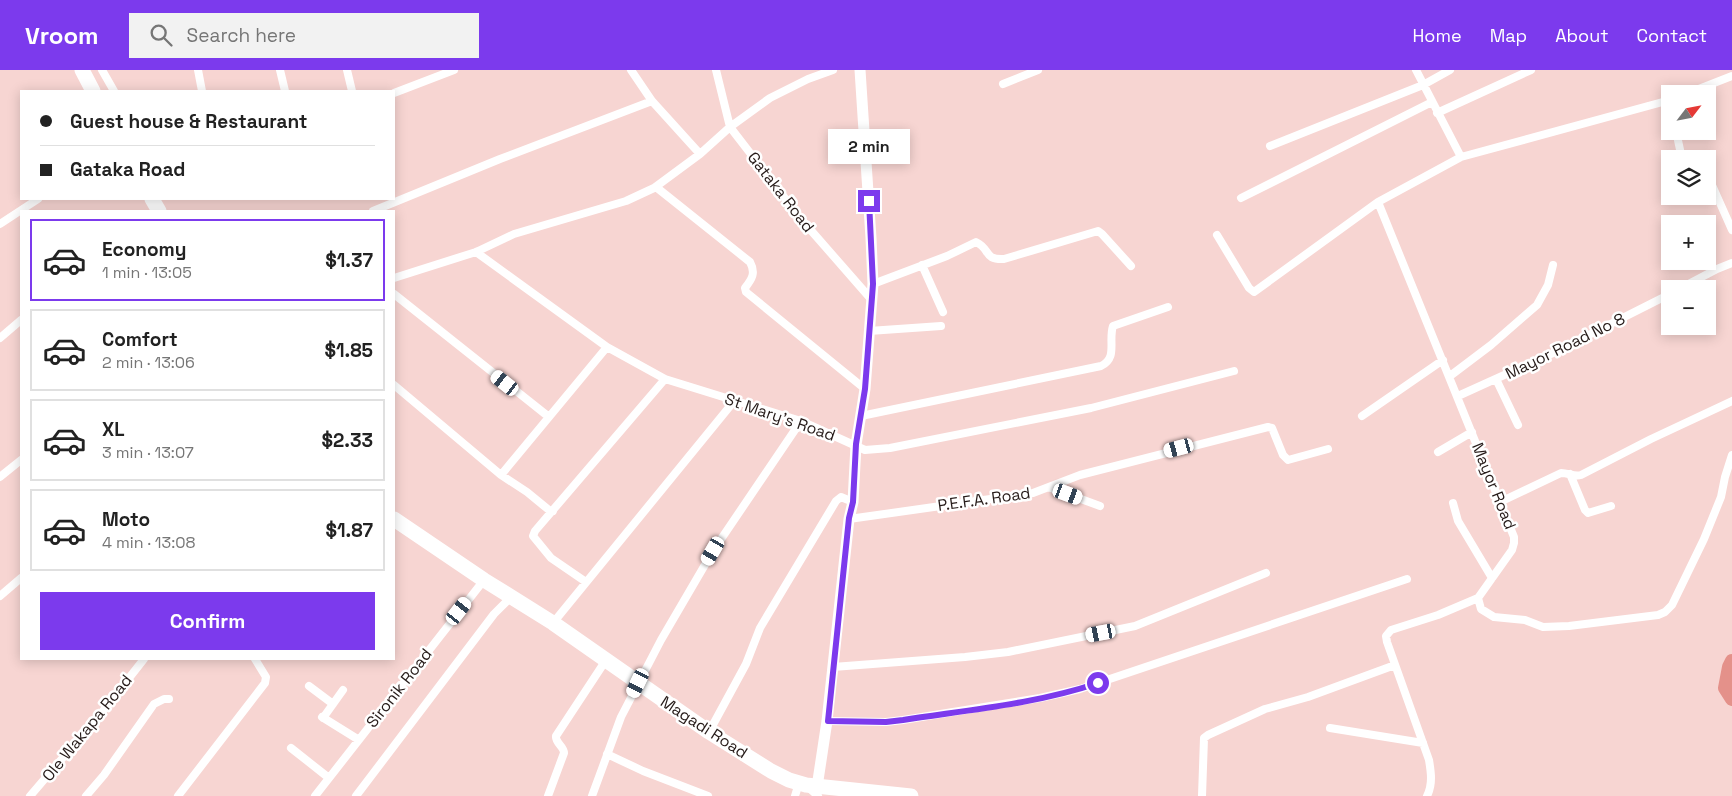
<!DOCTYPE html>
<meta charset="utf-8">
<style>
:root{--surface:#fff;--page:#f2f2f2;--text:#222;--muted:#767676;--line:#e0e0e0;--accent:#7c3aed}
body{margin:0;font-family:"Space Grotesk",sans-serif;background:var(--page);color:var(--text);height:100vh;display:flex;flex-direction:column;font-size:19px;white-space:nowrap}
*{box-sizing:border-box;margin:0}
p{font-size:16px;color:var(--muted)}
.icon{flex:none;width:28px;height:28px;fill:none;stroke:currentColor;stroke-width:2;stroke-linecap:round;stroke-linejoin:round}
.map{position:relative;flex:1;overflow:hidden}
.details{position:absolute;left:20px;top:140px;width:375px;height:450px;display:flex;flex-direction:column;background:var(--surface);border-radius:0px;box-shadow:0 2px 12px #0003}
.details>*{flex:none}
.banner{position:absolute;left:20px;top:20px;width:375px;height:110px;border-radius:0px;box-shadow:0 2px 12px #0003;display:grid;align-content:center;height:110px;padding:0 20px;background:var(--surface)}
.needle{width:32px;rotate:58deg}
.buttons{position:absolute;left:1661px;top:15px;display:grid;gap:10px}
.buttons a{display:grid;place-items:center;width:55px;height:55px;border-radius:0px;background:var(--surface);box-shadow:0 2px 12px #0003;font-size:25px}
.end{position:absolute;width:22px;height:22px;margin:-11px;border:6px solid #7c3aed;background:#fff;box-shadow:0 0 0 2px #fff}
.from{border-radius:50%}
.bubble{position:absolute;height:35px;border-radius:0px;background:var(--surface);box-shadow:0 2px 12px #0003;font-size:16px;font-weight:600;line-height:35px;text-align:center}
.car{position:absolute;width:15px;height:30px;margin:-15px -8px;border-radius:6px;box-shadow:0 0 4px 1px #0007;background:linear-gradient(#fff 24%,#345 0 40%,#fff 0 76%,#345 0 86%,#fff 0)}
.banner b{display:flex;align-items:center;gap:18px;height:48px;font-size:19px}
.banner b+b{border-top:1px solid var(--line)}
.banner i{width:12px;height:12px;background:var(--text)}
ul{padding:9px 0 0;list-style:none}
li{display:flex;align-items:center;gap:15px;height:82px;margin:0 10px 8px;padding:0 10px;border:2px solid var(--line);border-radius:0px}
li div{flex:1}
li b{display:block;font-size:19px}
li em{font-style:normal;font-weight:600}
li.selected{border-color:var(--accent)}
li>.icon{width:45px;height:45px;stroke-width:1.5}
.primary-button{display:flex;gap:10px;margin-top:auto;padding:10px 20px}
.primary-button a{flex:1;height:58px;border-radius:0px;background:var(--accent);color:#fff;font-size:20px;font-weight:600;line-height:58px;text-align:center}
header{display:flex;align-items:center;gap:30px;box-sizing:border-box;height:70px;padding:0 25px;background:var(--accent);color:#fff}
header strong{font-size:24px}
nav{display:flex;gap:28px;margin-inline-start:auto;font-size:18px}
.search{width:350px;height:45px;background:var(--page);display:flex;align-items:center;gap:12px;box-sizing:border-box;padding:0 18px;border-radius:0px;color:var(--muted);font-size:19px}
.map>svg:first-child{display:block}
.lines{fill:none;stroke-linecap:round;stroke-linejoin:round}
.river{stroke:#e4918a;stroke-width:14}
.street{stroke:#fff;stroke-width:8}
.secondary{stroke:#fff;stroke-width:11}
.highway{stroke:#fff;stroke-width:15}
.route{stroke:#7c3aed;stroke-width:6}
.labels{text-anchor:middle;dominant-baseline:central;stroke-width:5;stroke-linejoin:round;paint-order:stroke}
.street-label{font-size:16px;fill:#251a18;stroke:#fff}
</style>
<header>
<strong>Vroom</strong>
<div class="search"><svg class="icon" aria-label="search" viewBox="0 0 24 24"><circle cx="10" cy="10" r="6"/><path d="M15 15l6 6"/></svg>Search here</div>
<nav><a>Home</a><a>Map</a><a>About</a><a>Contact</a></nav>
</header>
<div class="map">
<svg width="1732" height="726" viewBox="0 0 1732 726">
<rect width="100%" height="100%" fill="#f7d5d2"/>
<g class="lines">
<!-- river -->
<path class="river" d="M 1732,591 L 1729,597 L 1725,618 L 1732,629"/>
<!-- street -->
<path class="street" d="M 102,0 L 114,21
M 198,0 L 202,21
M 280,0 L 285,21
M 347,0 L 352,21
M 631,0 L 652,31 L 700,84
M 716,0 L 730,57 L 801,149 L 871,229
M 1416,0 L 1461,87
M 1003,14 L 1038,0
M 394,23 L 454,0
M 1686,24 L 1732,6
M 1437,43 L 1531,0
M 1676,61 L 1682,89
M 1270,76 L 1423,15 L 1450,0
M 1708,106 L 1732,160
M 656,117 L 750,192 C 756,203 752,209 745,218 L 746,222 L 865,319
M 1241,128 L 1432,32
M 1378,132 L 1514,467 L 1514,473 L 1512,480 L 1478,528 L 1438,545 L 1391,560 L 1386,566 L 1387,572 L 1429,690 C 1431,702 1433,714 1427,726
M 373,141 L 500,89 L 652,31
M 0,154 L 38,129
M 1217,165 L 1249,218 L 1254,222 L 1378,132 L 1461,87 L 1670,30
M 476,182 L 607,277 L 665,309 L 801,351 L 865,380 L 890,378 L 1091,338 L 1234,301
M 922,195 L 943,242
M 394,208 L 476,182 L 514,164 L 626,131 L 654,118 L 700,84 L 730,57 L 770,28 L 808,9 L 833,0
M 873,214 L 947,186 L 976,172 C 991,179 983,190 1004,189 L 1098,161 L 1102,164 L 1131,196
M 1679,219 L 1717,199 L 1732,193
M 394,224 L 549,347
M 869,261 L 941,256
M 0,268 L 21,250
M 1450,306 L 1491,275 L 1537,235 L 1548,215 L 1553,195
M 1496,309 L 1518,355
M 394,315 L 501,405 L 527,422 L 549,440 L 553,441
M 1458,326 L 1555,282 L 1670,224
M 861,346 L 1101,296 C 1118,288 1108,271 1113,256 L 1168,237
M 1362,346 L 1443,290
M 1438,382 L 1472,362
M 1570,404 L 1585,440 L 1588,443 L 1611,436
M 501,405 L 607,277
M 0,407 L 21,390
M 1051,418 L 1100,436
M 1500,432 L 1561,403 C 1569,403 1574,407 1581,405 L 1651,369 L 1732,331
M 1453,433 L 1458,451 L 1492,508
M 849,449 L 1033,423 L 1080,405 L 1268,357 L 1272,358 L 1283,385 L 1288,390 L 1328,379
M 586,512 L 551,488 L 533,466 L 535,461 L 665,309
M 0,526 L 21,508
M 1478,528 L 1481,539 L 1494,547 L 1525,550 L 1543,557 L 1569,556 L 1658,545 L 1665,542 L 1672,535 L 1704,469 L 1721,427 L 1725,407 L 1732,385
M 553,553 L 735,330
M 833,597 L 965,587 L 1008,582 L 1135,556 L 1266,503
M 309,616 L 333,634
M 322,647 L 359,670
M 323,648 L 343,620
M 827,651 L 886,652 L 903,650 L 1040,628 L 1080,619 L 1407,509
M 1330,658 L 1423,673
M 709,662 L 746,594 L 760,558 L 836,431 L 841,427 L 853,432
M 291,678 L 329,708
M 607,684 L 643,701 L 708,726
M 808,717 L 818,726
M 30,726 L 103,641 L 144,589
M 86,726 L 104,705 L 154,634 L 164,629 L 169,629
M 178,726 L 265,613 L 266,607 L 255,589
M 315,726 L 484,510
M 356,726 L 494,544 L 511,527
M 548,726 L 564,683 C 564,676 555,673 556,666 L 606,590
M 592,726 L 621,647 L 661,570 L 713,481 L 801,351
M 795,726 L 799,713
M 1202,726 L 1204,668 L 1208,665 L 1265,639 L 1308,627 L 1395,595"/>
<!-- secondary -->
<path class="secondary" d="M 817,717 L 827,651 L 849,449 L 853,432 L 856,375 L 865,319 L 873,214 L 871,168 L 860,0"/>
<!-- highway -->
<path class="highway" d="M 82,0 L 93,21
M 152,129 L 159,141
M 394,449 L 484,510 L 553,553 L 709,662 L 771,701 L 789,710 L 806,715 L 911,726"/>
</g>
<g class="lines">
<!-- route -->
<path class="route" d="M 869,131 L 873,214 L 865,319 L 856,374 L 853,432 L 849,448 L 828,651 L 886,652 L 903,650 C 968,640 1036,634 1098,613"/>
</g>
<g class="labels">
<!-- street labels -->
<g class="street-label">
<text transform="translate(781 122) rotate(52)">Gataka Road</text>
<text transform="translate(1565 276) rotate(-26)">Mayor Road No 8</text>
<text transform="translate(780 347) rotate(19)">St Mary's Road</text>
<text transform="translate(1494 416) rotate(68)">Mayor Road</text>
<text transform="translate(984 429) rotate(-8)">P.E.F.A. Road</text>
<text transform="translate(399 618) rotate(-52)">Sironik Road</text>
<text transform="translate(704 657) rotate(33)">Magadi Road</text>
<text transform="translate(87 658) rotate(-51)">Ole Wakapa Road</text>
</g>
</g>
</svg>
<div class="buttons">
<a><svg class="needle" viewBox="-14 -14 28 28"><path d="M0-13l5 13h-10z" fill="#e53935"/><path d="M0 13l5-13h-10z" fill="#767676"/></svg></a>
<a><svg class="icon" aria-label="layers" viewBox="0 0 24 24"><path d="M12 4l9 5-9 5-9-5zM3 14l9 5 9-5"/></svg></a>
<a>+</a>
<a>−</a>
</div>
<i class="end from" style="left:1098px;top:613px"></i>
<i class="end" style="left:869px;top:131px"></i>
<div class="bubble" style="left:828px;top:59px;width:82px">2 min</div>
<i class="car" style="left:505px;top:313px;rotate:308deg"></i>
<i class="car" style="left:1179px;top:378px;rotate:255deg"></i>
<i class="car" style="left:1068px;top:424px;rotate:110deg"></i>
<i class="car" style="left:713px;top:481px;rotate:210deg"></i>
<i class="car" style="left:459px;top:541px;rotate:38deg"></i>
<i class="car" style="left:1101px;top:563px;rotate:259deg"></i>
<i class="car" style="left:638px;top:613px;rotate:206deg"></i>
<div class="banner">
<b><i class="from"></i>Guest house &amp; Restaurant</b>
<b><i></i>Gataka Road</b>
</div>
<section class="details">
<ul>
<li class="selected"><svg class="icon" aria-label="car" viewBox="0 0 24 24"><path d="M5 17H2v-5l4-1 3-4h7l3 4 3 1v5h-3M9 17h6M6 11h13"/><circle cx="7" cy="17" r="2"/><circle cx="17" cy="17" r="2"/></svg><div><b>Economy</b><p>1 min · 13:05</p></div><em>$1.37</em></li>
<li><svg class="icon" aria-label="car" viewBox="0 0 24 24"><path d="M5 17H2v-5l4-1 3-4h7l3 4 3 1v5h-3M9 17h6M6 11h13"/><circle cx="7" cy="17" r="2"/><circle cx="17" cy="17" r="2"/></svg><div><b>Comfort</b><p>2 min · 13:06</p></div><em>$1.85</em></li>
<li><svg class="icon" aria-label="car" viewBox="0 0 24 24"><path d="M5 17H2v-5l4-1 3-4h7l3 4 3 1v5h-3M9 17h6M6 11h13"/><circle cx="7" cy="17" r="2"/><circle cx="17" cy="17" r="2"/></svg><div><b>XL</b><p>3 min · 13:07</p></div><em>$2.33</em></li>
<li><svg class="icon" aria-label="car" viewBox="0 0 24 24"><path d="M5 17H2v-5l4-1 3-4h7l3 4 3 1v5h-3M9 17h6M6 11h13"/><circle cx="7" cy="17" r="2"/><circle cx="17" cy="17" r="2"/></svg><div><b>Moto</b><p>4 min · 13:08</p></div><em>$1.87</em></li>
</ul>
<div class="primary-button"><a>Confirm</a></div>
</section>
</div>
